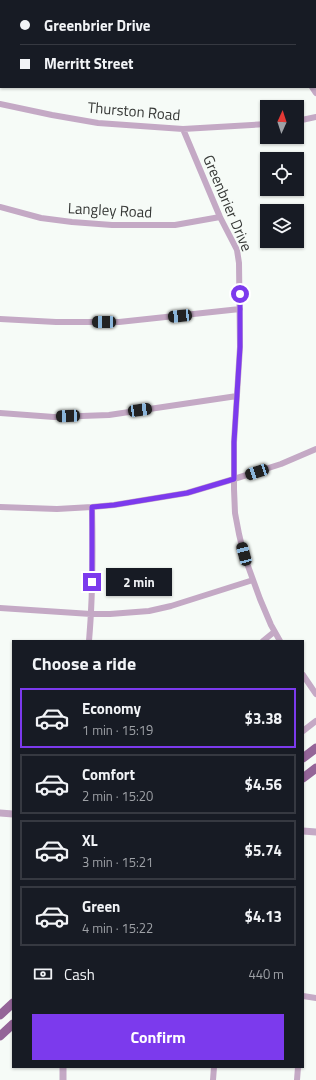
<!DOCTYPE html>
<meta charset="utf-8">
<style>
:root{--surface:#171b24;--page:#20242c;--text:#f1f3f6;--muted:#9ea1a6;--line:#363941;--accent:#7c3aed}
body{margin:0;font-family:"Titillium Web",sans-serif;background:var(--page);color:var(--text);height:100vh;display:flex;flex-direction:column;font-size:15px;white-space:nowrap}
*{box-sizing:border-box;margin:0}
p{font-size:13px;color:var(--muted)}
.icon{flex:none;width:22px;height:22px;fill:none;stroke:currentColor;stroke-width:2;stroke-linecap:round;stroke-linejoin:round}
.map{position:relative;flex:1;overflow:hidden}
.panel{position:absolute;left:12px;top:640px;width:292px;height:428px;display:flex;flex-direction:column;background:var(--surface);border-radius:0px;box-shadow:0 1px 3px #0004}
.panel>*{flex:none}
.hud{position:absolute;left:0px;top:0px;width:316px;height:88px;box-shadow:0 1px 3px #0004;display:grid;align-content:center;height:88px;padding:0 20px;background:var(--surface)}
.needle{width:26px;rotate:3deg}
.buttons{position:absolute;left:260px;top:100px;display:grid;gap:8px}
.buttons a{display:grid;place-items:center;width:44px;height:44px;border-radius:0px;background:var(--surface);box-shadow:0 1px 3px #0004;font-size:20px}
.end{position:absolute;width:18px;height:18px;margin:-9px;border:5px solid #7c3aed;background:#fff;box-shadow:0 0 0 2px #fff}
.from{border-radius:50%}
.bubble{position:absolute;height:28px;border-radius:0px;background:var(--surface);box-shadow:0 1px 3px #0004;font-size:13px;font-weight:700;line-height:28px;text-align:center}
.car{position:absolute;width:12px;height:24px;margin:-12px -6px;border-radius:5px;box-shadow:0 0 3px 1px #0007;background:linear-gradient(#222 24%,#8ab4d8 0 40%,#222 0 76%,#8ab4d8 0 86%,#222 0)}
.hud b{display:flex;align-items:center;gap:14px;height:38px;font-size:15px}
.hud b+b{border-top:1px solid var(--line)}
.hud i{width:10px;height:10px;background:var(--text)}
ul{padding:0;list-style:none}
li{display:flex;align-items:center;gap:12px;height:60px;margin:0 8px 6px;padding:0 12px;border:2px solid var(--line);border-radius:0px}
li div{flex:1}
li b{display:block;font-size:15px}
li em{font-style:normal;font-weight:700}
li.current{border-color:var(--accent)}
li>.icon{width:36px;height:36px;stroke-width:1.5}
h2{padding:0 20px;font-size:18px;line-height:48px}
.pay{display:flex;align-items:center;gap:10px;height:44px;padding:0 20px;font-size:15px}
.pay p{margin-inline-start:auto}
.cta{display:flex;gap:8px;margin-top:auto;padding:8px 20px}
.cta a{flex:1;height:46px;border-radius:0px;background:var(--accent);color:#fff;font-size:16px;font-weight:700;line-height:46px;text-align:center}
.map>svg:first-child{display:block}
.lines{fill:none;stroke-linecap:round;stroke-linejoin:round}
.minor{stroke:#c4a9c5;stroke-width:6}
.tertiary{stroke:#c4a9c5;stroke-width:7}
.primary{stroke:#946598;stroke-width:9}
.route{stroke:#7c3aed;stroke-width:5}
.labels{text-anchor:middle;dominant-baseline:central;stroke-width:3.5;stroke-linejoin:round;paint-order:stroke}
.street-label{font-size:15px;fill:#363836;stroke:#f6fbf7}
</style>
<div class="map">
<svg width="316" height="1080" viewBox="0 0 316 1080">
<rect width="100%" height="100%" fill="#f6fbf7"/>
<g class="lines">
<!-- minor -->
<path class="minor" d="M 264,0 L 265,1
M 105,1 L 105,0
M 238,1 L 240,0
M 0,9 L 1,9
M 312,87 L 316,93
M 0,104 L 52,115 L 98,123 L 183,129 L 267,124
M 297,121 L 316,117
M 183,129 L 220,217 L 237,250 L 239,263 L 240,347 L 234,442 L 234,489 L 235,513 L 239,534 L 244,555 L 260,599 L 271,625 L 280,641
M 0,207 L 41,218 L 72,222 L 112,225 L 175,225 L 220,217
M 0,319 L 56,322 L 119,322 L 240,309
M 0,413 L 54,417 L 109,415 L 237,396
M 0,507 L 57,509 L 92,507 L 114,505 L 187,493 L 234,479 L 281,464 L 316,449
M 0,608 L 91,614 L 110,614 L 149,611 L 171,606 L 253,580
M 89,641 C 93,596 93,552 92,507
M 263,641 L 274,632
M 303,675 L 316,694
M 303,731 L 316,721
M 303,996 L 316,998
M 213,1080 L 214,1067
M 297,1080 L 298,1067"/>
<!-- tertiary -->
<path class="tertiary" d="M 0,813 L 13,814
M 303,831 L 316,832
M 63,1080 L 63,1067"/>
<!-- primary -->
<path class="primary" d="M 303,758 L 316,748
M 303,778 L 316,768
M 0,1015 L 13,1003
M 0,1036 L 13,1024"/>
</g>
<g class="lines">
<!-- route -->
<path class="route" d="M 92,582 L 92,507 L 114,505 L 187,493 L 234,479 L 234,442 L 240,347 L 240,294"/>
</g>
<g class="labels">
<!-- street labels -->
<g class="street-label">
<text transform="translate(134 111) rotate(5)">Thurston Road</text>
<text transform="translate(228 203) rotate(67)">Greenbrier Drive</text>
<text transform="translate(110 210) rotate(3)">Langley Road</text>
</g>
</g>
</svg>
<div class="buttons">
<a><svg class="needle" viewBox="-14 -14 28 28"><path d="M0-13l5 13h-10z" fill="#e53935"/><path d="M0 13l5-13h-10z" fill="#9ea1a6"/></svg></a>
<a><svg class="icon" aria-label="locate" viewBox="0 0 24 24"><circle cx="12" cy="12" r="6"/><path d="M12 2v4M12 18v4M2 12h4M18 12h4"/></svg></a>
<a><svg class="icon" aria-label="layers" viewBox="0 0 24 24"><path d="M12 4l9 5-9 5-9-5zM3 14l9 5 9-5"/></svg></a>
</div>
<i class="end from" style="left:240px;top:294px"></i>
<i class="end" style="left:92px;top:582px"></i>
<div class="bubble" style="left:106px;top:568px;width:66px">2 min</div>
<i class="car" style="left:180px;top:316px;rotate:264deg"></i>
<i class="car" style="left:104px;top:322px;rotate:270deg"></i>
<i class="car" style="left:140px;top:410px;rotate:82deg"></i>
<i class="car" style="left:68px;top:416px;rotate:268deg"></i>
<i class="car" style="left:257px;top:472px;rotate:252deg"></i>
<i class="car" style="left:244px;top:554px;rotate:345deg"></i>
<div class="hud">
<b><i class="from"></i>Greenbrier Drive</b>
<b><i></i>Merritt Street</b>
</div>
<section class="panel">
<h2>Choose a ride</h2>
<ul>
<li class="current"><svg class="icon" aria-label="car" viewBox="0 0 24 24"><path d="M5 17H2v-5l4-1 3-4h7l3 4 3 1v5h-3M9 17h6M6 11h13"/><circle cx="7" cy="17" r="2"/><circle cx="17" cy="17" r="2"/></svg><div><b>Economy</b><p>1 min · 15:19</p></div><em>$3.38</em></li>
<li><svg class="icon" aria-label="car" viewBox="0 0 24 24"><path d="M5 17H2v-5l4-1 3-4h7l3 4 3 1v5h-3M9 17h6M6 11h13"/><circle cx="7" cy="17" r="2"/><circle cx="17" cy="17" r="2"/></svg><div><b>Comfort</b><p>2 min · 15:20</p></div><em>$4.56</em></li>
<li><svg class="icon" aria-label="car" viewBox="0 0 24 24"><path d="M5 17H2v-5l4-1 3-4h7l3 4 3 1v5h-3M9 17h6M6 11h13"/><circle cx="7" cy="17" r="2"/><circle cx="17" cy="17" r="2"/></svg><div><b>XL</b><p>3 min · 15:21</p></div><em>$5.74</em></li>
<li><svg class="icon" aria-label="car" viewBox="0 0 24 24"><path d="M5 17H2v-5l4-1 3-4h7l3 4 3 1v5h-3M9 17h6M6 11h13"/><circle cx="7" cy="17" r="2"/><circle cx="17" cy="17" r="2"/></svg><div><b>Green</b><p>4 min · 15:22</p></div><em>$4.13</em></li>
</ul>
<div class="pay"><svg class="icon" aria-label="cash" viewBox="0 0 24 24"><path d="M3 7h18v10H3z"/><circle cx="12" cy="12" r="2"/></svg>Cash<p>440 m</p></div>
<div class="cta"><a>Confirm</a></div>
</section>
</div>
